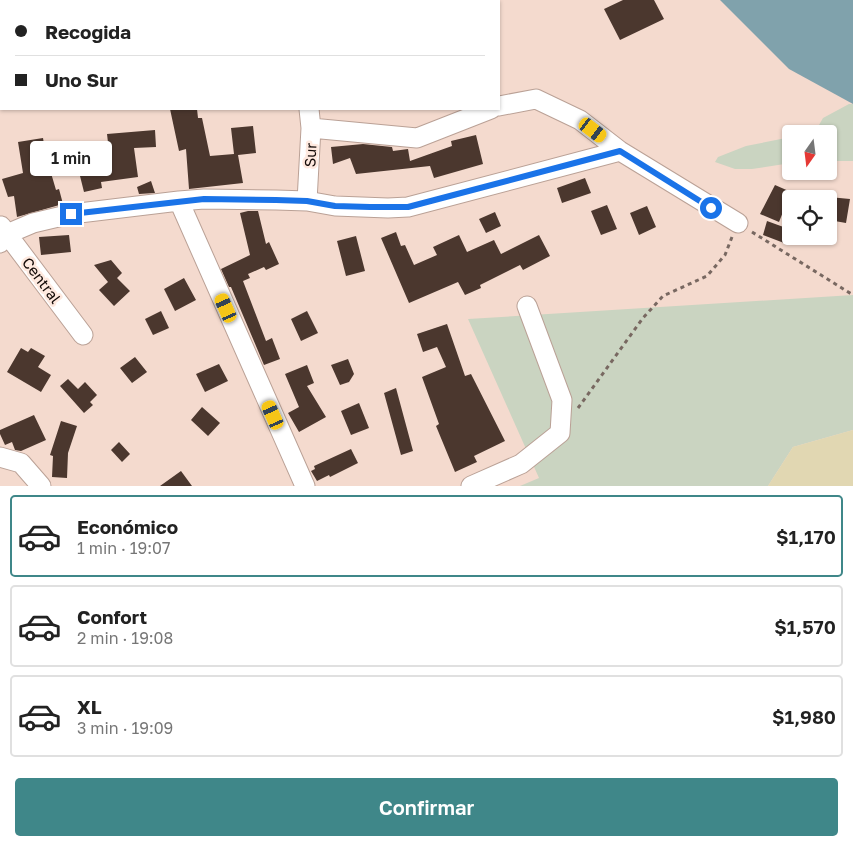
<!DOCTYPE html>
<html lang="es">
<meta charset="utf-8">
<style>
:root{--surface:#fff;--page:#f6f6f6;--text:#222;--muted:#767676;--line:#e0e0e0;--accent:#3f8789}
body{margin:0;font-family:"Golos Text",sans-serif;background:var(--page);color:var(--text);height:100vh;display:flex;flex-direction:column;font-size:19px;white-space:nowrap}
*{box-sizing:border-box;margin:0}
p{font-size:16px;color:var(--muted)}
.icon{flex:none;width:28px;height:28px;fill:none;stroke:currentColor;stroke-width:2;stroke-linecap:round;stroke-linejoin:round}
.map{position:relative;height:486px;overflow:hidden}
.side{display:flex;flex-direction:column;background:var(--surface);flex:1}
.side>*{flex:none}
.top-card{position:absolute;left:0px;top:0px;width:500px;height:110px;box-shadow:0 1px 4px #0004;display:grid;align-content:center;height:110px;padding:0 15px;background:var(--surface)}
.needle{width:32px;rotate:194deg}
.tools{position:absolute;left:782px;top:125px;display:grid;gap:10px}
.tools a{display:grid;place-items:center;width:55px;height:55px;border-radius:5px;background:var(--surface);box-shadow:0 1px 4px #0004;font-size:25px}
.end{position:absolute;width:22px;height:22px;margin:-11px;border:6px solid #1a73e8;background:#fff;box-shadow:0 0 0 2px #fff}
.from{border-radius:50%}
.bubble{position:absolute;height:35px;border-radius:5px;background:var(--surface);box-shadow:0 1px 4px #0004;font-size:16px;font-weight:600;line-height:35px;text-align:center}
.car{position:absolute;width:15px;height:30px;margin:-15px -8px;border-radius:6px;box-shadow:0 0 4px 1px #0007;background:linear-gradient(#f5c518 24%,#345 0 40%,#f5c518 0 76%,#345 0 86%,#f5c518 0)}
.top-card b{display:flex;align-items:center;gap:18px;height:48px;font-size:19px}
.top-card b+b{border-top:1px solid var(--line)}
.top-card i{width:12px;height:12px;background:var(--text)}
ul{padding:9px 0 0;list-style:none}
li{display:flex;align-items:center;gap:15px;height:82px;margin:0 10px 8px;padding:0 5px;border:2px solid var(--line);border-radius:5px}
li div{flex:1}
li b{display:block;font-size:19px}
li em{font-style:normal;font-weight:600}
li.current{border-color:var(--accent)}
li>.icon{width:45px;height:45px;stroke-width:1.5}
.cta{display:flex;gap:10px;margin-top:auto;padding:10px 15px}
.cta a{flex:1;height:58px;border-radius:5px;background:var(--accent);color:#fff;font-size:20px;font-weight:600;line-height:58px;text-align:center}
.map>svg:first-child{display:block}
.green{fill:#cad4c1}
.sand{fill:#e1d7b2}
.water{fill:#80a2ac}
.building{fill:#4b372e}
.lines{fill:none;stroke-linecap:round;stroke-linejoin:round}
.lane-casing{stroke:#baa196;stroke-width:11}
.street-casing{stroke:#baa196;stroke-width:21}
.path{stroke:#786861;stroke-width:3;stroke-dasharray:4 4;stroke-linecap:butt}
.lane{stroke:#fff;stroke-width:9}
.street{stroke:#fff;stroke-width:19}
.route{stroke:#1a73e8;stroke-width:6}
.labels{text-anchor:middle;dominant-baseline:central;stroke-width:5;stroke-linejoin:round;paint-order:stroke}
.street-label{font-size:15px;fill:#120a07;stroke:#fee9df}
</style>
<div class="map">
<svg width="853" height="486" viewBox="0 0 853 486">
<rect width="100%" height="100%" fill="#f4dace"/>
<!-- green -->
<path class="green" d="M 849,104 L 853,104 L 853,161 L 829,161 L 829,134 L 807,134 L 815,132 L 823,118 Z
M 791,137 L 791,163 L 752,169 L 735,169 L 715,162 L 718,157 L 746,146 Z
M 853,295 L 853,430 L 793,447 L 768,486 L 520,486 L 539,478 L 468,319 Z"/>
<!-- sand -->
<path class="sand" d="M 853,430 L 853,486 L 768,486 L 793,447 Z"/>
<!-- water -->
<path class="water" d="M 720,0 L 853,0 L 853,104 L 789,69 Z"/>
<!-- building -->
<path class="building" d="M 623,0 L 654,0 L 664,19 L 620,40 L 604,9 Z
M 170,109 L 197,109 L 198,118 L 202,118 L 210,156 L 234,154 L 231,128 L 253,126 L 256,153 L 238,155 L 243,183 L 189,189 L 186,149 L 179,151 Z
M 155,130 L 156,147 L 134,148 L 138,177 L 101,182 L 102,188 L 84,192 L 76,160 L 109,151 L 107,134 Z
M 476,135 L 483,164 L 434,178 L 430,166 L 356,174 L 350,158 L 333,164 L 331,147 L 363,144 L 392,147 L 393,151 L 408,149 L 410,161 L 452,146 L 451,141 Z
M 43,138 L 46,156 L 56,190 L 59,189 L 63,204 L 17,217 L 14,196 L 8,197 L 2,179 L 23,173 L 18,142 Z
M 585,178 L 591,193 L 562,203 L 557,188 Z
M 151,181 L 155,193 L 139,194 L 137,187 Z
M 775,185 L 791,192 L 779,222 L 760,214 Z
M 829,197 L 850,199 L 846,223 L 829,220 Z
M 607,205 L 617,229 L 601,235 L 591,211 Z
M 647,206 L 656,227 L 639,235 L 630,213 Z
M 248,211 L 258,211 L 266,244 L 269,242 L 279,264 L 266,270 L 264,267 L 248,274 L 250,278 L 243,281 L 266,341 L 272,338 L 280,359 L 264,365 L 231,287 L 229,287 L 221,269 L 250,255 L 240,213 Z
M 495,212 L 501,226 L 486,233 L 479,219 Z
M 767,221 L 789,229 L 784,243 L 763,235 Z
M 396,232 L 401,246 L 405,245 L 414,265 L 437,255 L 433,247 L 459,235 L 467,252 L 494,240 L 501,254 L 539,235 L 550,256 L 523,270 L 520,265 L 480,285 L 481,288 L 465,295 L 458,282 L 409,303 L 381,238 Z
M 69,235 L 71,252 L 41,255 L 39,237 Z
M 356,236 L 365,271 L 346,276 L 337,241 Z
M 111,260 L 122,273 L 117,278 L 130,291 L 114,306 L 99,290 L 108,282 L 94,265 Z
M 184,278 L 196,300 L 175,311 L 164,289 Z
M 161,311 L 169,328 L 153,335 L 145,319 Z
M 307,311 L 318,333 L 301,341 L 291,319 Z
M 447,324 L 465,376 L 471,374 L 505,441 L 474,456 L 477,462 L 455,472 L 436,426 L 439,424 L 422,377 L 446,367 L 437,347 L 423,352 L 417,334 Z
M 21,348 L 28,352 L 31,348 L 45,356 L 38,367 L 51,375 L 41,392 L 7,372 Z
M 135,357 L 147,372 L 132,383 L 120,368 Z
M 348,359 L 354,374 L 349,382 L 340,385 L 331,365 Z
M 219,364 L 228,381 L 205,392 L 196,374 Z
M 307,365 L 314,383 L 307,386 L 326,417 L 299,432 L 288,413 L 299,407 L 285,374 Z
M 68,379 L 78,389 L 85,382 L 97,395 L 90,402 L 93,405 L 84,413 L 60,386 Z
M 396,388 L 413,451 L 401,455 L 384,393 Z
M 359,403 L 369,428 L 351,435 L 341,411 Z
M 202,407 L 220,423 L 208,436 L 191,420 Z
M 34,415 L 46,440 L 21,451 L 15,450 L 12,442 L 5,445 L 0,434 L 0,430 Z
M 61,421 L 77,426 L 68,453 L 67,478 L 52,477 L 53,456 L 50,455 Z
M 119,442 L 130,454 L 122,462 L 111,450 Z
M 351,449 L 358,463 L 330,477 L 329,475 L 317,481 L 311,471 L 315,469 L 314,466 Z
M 181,471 L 192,486 L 160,486 Z"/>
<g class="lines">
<defs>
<path id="lane" d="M 436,1 L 437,0"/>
<path id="street" d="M 286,0 L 286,1
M 0,44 L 1,44
M 499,106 L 536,99 L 580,120 L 620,151 L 738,223
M 311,128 L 417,138 L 491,109
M 179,201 L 305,486
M 307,201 L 311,128 L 309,109
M 1,226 L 83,335
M 0,243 L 7,234 L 33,223 L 71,214 L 179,201 L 204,199 L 276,200 L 307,201 L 335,206 L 388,208 L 408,207 L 620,151
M 0,457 L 21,463 L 41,486
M 471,486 L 521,464 L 560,433 L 562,400 L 527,306"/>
</defs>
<!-- lane casing -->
<use href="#lane" class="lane-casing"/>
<!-- street casing -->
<use href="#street" class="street-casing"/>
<!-- path -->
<path class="path" d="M 752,232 L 853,295
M 578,408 L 643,318 L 663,296 L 707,276 L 725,255 L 732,237"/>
<!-- lane -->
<use href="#lane" class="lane"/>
<!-- street -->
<use href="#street" class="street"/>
</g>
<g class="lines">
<!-- route -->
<path class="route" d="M 71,214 L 204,199 L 276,200 L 307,201 L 335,206 L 370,207 L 408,207 L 620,151 L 711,208"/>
</g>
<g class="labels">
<!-- street labels -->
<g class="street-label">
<text transform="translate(310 155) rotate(-87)">Sur</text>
<text transform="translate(42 280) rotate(53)">Central</text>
</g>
</g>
</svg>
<div class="tools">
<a><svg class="needle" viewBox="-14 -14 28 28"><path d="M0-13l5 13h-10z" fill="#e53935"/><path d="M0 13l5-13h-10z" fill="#767676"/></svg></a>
<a><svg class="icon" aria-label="locate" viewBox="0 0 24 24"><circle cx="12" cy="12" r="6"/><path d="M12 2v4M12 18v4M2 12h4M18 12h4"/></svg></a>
</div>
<i class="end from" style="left:711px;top:208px"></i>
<i class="end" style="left:71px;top:214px"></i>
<div class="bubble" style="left:30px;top:141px;width:82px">1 min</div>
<i class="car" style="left:593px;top:130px;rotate:127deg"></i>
<i class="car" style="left:226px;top:308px;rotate:336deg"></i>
<i class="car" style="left:273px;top:415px;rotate:336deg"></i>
<div class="top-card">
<b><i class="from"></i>Recogida</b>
<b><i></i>Uno Sur</b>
</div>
</div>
<section class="side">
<ul>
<li class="current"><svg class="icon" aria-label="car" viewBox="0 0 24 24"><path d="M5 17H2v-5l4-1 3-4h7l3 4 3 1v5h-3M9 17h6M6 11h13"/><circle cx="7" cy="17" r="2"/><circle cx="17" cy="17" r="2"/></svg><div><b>Económico</b><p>1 min · 19:07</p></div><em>$1,170</em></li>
<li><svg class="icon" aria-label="car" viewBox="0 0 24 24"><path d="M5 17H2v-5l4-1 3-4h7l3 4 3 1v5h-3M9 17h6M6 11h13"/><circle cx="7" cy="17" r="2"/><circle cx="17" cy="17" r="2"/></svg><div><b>Confort</b><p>2 min · 19:08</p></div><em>$1,570</em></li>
<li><svg class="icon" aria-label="car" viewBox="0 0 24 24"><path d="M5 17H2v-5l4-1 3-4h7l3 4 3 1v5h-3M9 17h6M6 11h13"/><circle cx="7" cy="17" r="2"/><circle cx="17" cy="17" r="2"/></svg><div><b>XL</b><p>3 min · 19:09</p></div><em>$1,980</em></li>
</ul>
<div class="cta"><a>Confirmar</a></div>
</section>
